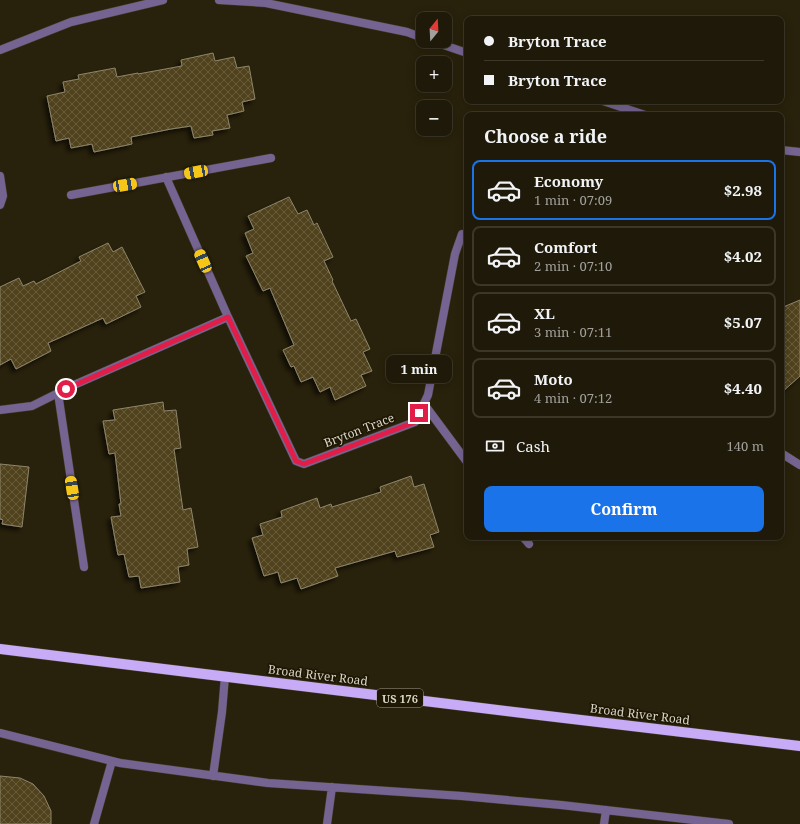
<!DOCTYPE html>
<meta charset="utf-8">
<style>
:root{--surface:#1e1908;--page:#2b2616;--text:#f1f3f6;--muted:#a1a09c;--line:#3c3829;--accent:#1a73e8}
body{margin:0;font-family:"Noto Serif",serif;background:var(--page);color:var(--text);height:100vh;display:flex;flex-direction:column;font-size:15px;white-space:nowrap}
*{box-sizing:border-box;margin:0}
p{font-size:13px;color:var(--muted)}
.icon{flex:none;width:22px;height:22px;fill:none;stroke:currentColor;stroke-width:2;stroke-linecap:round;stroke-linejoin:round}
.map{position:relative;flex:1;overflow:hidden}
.side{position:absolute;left:464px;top:112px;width:320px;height:428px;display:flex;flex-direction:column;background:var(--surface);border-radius:8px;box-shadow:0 2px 10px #0003,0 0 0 1px var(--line)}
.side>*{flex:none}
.top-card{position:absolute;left:464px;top:16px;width:320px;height:88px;border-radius:8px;box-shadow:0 2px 10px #0003,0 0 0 1px var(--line);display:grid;align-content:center;height:88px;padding:0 20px;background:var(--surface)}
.needle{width:26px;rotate:18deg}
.tools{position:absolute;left:416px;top:12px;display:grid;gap:8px}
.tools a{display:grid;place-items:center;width:36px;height:36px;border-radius:8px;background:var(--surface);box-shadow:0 2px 10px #0003,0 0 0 1px var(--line);font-size:20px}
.end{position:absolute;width:18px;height:18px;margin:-9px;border:5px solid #e11d48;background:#fff;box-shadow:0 0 0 2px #fff}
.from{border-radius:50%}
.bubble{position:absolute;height:28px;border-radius:8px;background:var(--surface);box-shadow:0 2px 10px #0003,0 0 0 1px var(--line);font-size:13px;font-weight:700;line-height:28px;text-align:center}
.car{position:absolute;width:12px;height:24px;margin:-12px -6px;border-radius:5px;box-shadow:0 0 3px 1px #0007;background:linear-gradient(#f5c518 24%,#345 0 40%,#f5c518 0 76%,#345 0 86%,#f5c518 0)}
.top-card b{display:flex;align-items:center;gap:14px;height:38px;font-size:15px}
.top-card b+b{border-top:1px solid var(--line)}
.top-card i{width:10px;height:10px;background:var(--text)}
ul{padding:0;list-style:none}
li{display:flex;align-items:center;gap:12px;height:60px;margin:0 8px 6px;padding:0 12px;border:2px solid var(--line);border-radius:8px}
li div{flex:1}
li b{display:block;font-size:15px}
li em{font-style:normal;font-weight:700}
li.active{border-color:var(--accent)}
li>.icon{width:36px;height:36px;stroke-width:1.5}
h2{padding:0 20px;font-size:18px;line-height:48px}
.pay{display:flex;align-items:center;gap:10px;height:44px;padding:0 20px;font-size:15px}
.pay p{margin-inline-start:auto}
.cta{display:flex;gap:8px;margin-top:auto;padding:8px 20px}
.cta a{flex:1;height:46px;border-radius:8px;background:var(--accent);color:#fff;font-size:16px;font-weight:700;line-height:46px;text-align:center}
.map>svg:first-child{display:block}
.building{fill:url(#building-cross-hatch);stroke:#8e866d;filter:url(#shadow)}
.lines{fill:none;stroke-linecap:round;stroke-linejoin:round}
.lane-casing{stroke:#443e29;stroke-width:9}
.street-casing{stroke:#443e29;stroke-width:9}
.primary-casing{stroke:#443e29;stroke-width:11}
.lane{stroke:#756491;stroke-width:8}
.street{stroke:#756491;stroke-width:8}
.primary{stroke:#c8abf7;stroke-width:10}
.route{stroke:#e11d48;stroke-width:5}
.labels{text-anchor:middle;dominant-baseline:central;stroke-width:3.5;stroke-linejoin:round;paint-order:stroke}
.shield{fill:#1e1703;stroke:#a09b8c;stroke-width:1}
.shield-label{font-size:11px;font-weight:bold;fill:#d8d4c7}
.street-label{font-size:12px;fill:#d8d4c7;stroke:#1e1703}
</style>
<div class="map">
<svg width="800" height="824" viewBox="0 0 800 824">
<defs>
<pattern id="building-cross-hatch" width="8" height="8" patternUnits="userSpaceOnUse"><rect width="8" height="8" fill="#4f421a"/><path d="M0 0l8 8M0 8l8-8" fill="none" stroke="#685c3a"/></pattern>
<filter id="shadow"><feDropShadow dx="-3.5" dy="3.5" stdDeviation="2" flood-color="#0009"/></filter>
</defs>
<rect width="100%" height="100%" fill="#28210b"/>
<!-- building -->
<path class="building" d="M 213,53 L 215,61 L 234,57 L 237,68 L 249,66 L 255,99 L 242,102 L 244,111 L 227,115 L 230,128 L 212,131 L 213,135 L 194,138 L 191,126 L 171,129 L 131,137 L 132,144 L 94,152 L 92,144 L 71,148 L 69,138 L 56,141 L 47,96 L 65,92 L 63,82 L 79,79 L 78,75 L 115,68 L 117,77 L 138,73 L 138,74 L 182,66 L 181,60 Z
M 289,197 L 298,214 L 307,210 L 314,225 L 317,223 L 333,257 L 324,261 L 333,280 L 332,281 L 351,321 L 356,319 L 370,349 L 363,352 L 372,371 L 361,375 L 366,386 L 335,400 L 330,387 L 320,392 L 313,377 L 301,382 L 294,366 L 291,367 L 283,350 L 294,345 L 270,288 L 263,291 L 246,256 L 253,253 L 245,233 L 254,229 L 248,216 Z
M 108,243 L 113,252 L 122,247 L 145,292 L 136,296 L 141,307 L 106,324 L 103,318 L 48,343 L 51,351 L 16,369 L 11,359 L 0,365 L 0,287 L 19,278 L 23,286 L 34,281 L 36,284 L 81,261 L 79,257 Z
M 800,300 L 800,376 L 781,393 L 781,308 Z
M 163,402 L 164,411 L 176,410 L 181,448 L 174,449 L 183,510 L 191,508 L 198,547 L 187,549 L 189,565 L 178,567 L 180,582 L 141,588 L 139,576 L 129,577 L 124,554 L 118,555 L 111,517 L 121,516 L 119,504 L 121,504 L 115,453 L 109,454 L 103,421 L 115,420 L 113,410 Z
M 0,464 L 29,467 L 22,527 L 2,524 L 3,520 L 0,519 Z
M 411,476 L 414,487 L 424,484 L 439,532 L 430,535 L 434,547 L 397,557 L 395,551 L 335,568 L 338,576 L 301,589 L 297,578 L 281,583 L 278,572 L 264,576 L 252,538 L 263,535 L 260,524 L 282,517 L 281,511 L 317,498 L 320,508 L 331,504 L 332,507 L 381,492 L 380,487 Z
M 0,776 L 20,778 L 33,784 L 44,796 L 51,811 L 51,824 L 0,824 Z"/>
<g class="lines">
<defs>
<path id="lane" d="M 0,733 L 120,763 L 268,783 L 462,796 L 561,805 L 729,824
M 213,776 L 222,712 L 225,676
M 94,824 L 112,761
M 327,824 L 332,787
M 604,824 L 606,810"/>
<path id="street" d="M 219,0 L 266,3 L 407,32 L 423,38
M 432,41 L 467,53
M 0,50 L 71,22 L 163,0
M 603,101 L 645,115
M 781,150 L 800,152
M 0,176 L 3,196 L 0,205
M 166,177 L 228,317 L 296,461 L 304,464 L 415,422 L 428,395 L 455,254 L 462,234 L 467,237
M 71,195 L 271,158
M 58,393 L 84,567
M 424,404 L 467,462
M 0,410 L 32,406 L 74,385 L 228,317
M 781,453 L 800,465
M 523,537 L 529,544"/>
<path id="primary" d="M 0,649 L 539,715 L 800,746"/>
</defs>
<!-- lane casing -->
<use href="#lane" class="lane-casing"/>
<!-- street casing -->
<use href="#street" class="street-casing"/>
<!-- primary casing -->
<use href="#primary" class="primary-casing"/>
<!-- lane -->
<use href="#lane" class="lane"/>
<!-- street -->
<use href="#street" class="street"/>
<!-- primary -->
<use href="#primary" class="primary"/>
</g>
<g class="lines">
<!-- route -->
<path class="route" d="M 66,389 L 228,317 L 296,461 L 304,464 L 415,422 L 419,413"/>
</g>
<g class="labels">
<!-- shield labels -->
<rect class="shield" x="377" y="689" width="46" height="18" rx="3"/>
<g class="shield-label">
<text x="400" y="698">US 176</text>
</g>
<!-- street labels -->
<g class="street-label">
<text transform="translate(359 430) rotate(-21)">Bryton Trace</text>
<text transform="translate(318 675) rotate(7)">Broad River Road</text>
<text transform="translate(640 714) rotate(7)">Broad River Road</text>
</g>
</g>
</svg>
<div class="tools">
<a><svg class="needle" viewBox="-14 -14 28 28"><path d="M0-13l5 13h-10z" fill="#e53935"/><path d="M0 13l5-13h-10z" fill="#a1a09c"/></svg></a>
<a>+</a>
<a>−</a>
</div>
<i class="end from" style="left:66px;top:389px"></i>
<i class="end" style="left:419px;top:413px"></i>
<div class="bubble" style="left:386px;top:355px;width:66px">1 min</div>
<i class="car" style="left:196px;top:172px;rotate:259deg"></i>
<i class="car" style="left:125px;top:185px;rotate:80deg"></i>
<i class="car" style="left:203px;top:261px;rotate:336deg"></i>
<i class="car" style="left:72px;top:488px;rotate:351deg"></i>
<div class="top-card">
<b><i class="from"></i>Bryton Trace</b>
<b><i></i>Bryton Trace</b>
</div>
<section class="side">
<h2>Choose a ride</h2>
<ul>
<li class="active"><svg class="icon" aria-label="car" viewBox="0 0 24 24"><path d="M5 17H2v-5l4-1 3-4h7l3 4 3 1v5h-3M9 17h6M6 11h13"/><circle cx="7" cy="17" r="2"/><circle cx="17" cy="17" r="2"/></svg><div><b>Economy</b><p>1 min · 07:09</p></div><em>$2.98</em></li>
<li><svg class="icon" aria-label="car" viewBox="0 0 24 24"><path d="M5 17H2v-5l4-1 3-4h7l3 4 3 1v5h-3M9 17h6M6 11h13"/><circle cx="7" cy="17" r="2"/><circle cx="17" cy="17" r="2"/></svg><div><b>Comfort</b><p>2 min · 07:10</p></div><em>$4.02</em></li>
<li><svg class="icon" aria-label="car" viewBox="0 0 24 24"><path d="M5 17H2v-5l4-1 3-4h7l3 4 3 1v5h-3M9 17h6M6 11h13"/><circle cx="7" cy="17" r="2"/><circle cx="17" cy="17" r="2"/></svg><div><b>XL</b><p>3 min · 07:11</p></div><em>$5.07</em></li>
<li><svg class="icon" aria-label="car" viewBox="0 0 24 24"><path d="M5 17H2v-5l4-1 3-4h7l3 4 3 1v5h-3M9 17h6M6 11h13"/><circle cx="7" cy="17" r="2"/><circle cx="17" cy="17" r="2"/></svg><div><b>Moto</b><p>4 min · 07:12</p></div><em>$4.40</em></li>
</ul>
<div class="pay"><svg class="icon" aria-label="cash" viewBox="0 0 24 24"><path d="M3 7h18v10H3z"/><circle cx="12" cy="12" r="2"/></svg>Cash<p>140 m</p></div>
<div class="cta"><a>Confirm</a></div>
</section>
</div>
